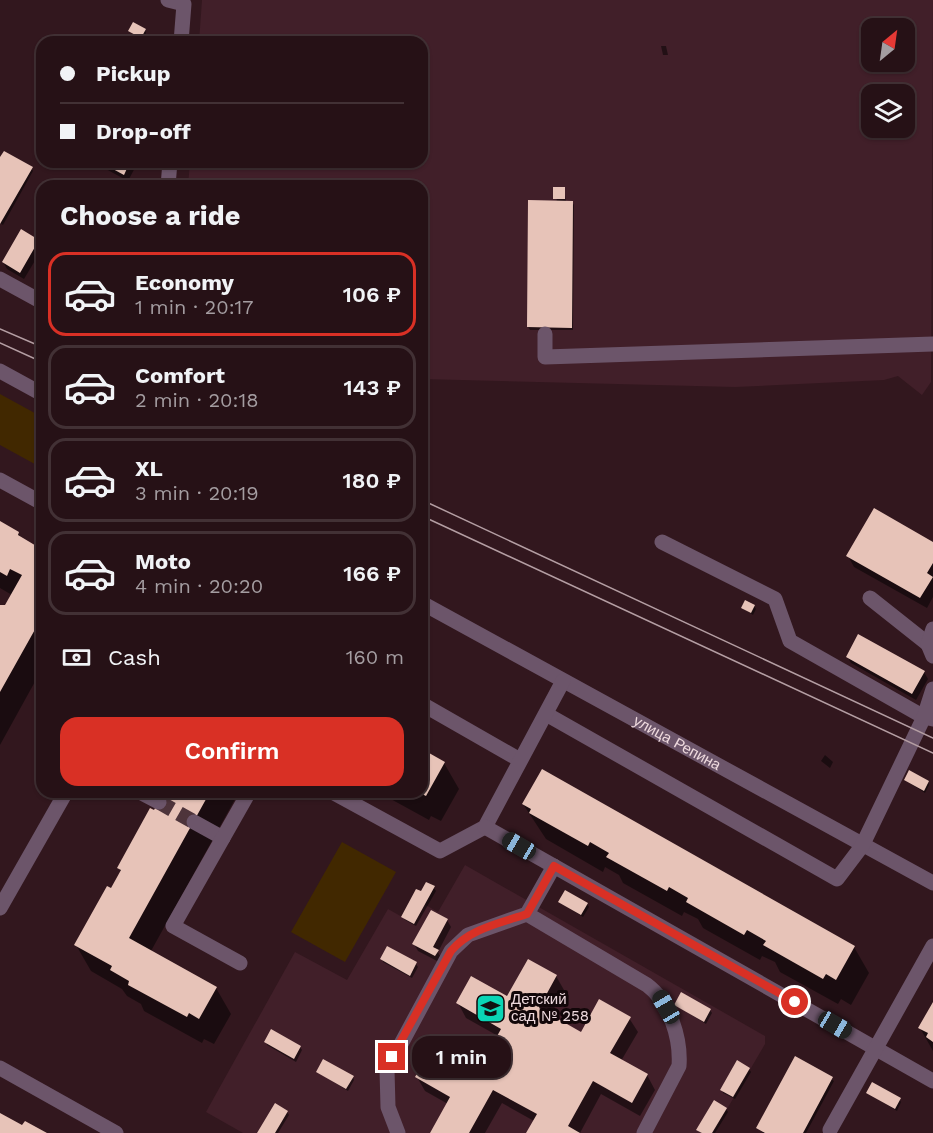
<!DOCTYPE html>
<meta charset="utf-8">
<style>
:root{--surface:#261116;--page:#321f23;--text:#f1f3f6;--muted:#a49da1;--line:#423135;--accent:#d93025}
body{margin:0;font-family:"Work Sans",sans-serif;background:var(--page);color:var(--text);height:100vh;display:flex;flex-direction:column;font-size:22px;white-space:nowrap}
*{box-sizing:border-box;margin:0}
p{font-size:20px;color:var(--muted)}
.icon{flex:none;width:33px;height:33px;fill:none;stroke:currentColor;stroke-width:2;stroke-linecap:round;stroke-linejoin:round}
.map{position:relative;flex:1;overflow:hidden}
.sheet{position:absolute;left:36px;top:180px;width:392px;height:618px;display:flex;flex-direction:column;background:var(--surface);border-radius:18px;box-shadow:0 2px 4px #0004,0 0 0 2px var(--line)}
.sheet>*{flex:none}
.banner{position:absolute;left:36px;top:36px;width:392px;height:132px;border-radius:18px;box-shadow:0 2px 4px #0004,0 0 0 2px var(--line);display:grid;align-content:center;height:132px;padding:0 24px;background:var(--surface)}
.needle{width:39px;rotate:29deg}
.controls{position:absolute;left:861px;top:18px;display:grid;gap:12px}
.controls a{display:grid;place-items:center;width:54px;height:54px;border-radius:12px;background:var(--surface);box-shadow:0 2px 4px #0004,0 0 0 2px var(--line);font-size:30px}
.end{position:absolute;width:27px;height:27px;margin:-14px;border:8px solid #d93025;background:#fff;box-shadow:0 0 0 3px #fff}
.from{border-radius:50%}
.bubble{position:absolute;height:42px;border-radius:18px;background:var(--surface);box-shadow:0 2px 4px #0004,0 0 0 2px var(--line);font-size:20px;font-weight:600;line-height:42px;text-align:center}
.car{position:absolute;width:18px;height:36px;margin:-18px -9px;border-radius:8px;box-shadow:0 0 4px 2px #0007;background:linear-gradient(#222 24%,#8ab4d8 0 40%,#222 0 76%,#8ab4d8 0 86%,#222 0)}
.banner b{display:flex;align-items:center;gap:21px;height:57px;font-size:22px}
.banner b+b{border-top:2px solid var(--line)}
.banner i{width:15px;height:15px;background:var(--text)}
ul{padding:0;list-style:none}
li{display:flex;align-items:center;gap:18px;height:84px;margin:0 12px 9px;padding:0 12px;border:3px solid var(--line);border-radius:18px}
li div{flex:1}
li b{display:block;font-size:22px}
li em{font-style:normal;font-weight:600}
li.active{border-color:var(--accent)}
li>.icon{width:54px;height:54px;stroke-width:1.5}
h2{padding:0 24px;font-size:27px;line-height:72px}
.pay{display:flex;align-items:center;gap:15px;height:66px;padding:0 24px;font-size:22px}
.pay p{margin-inline-start:auto}
.cta{display:flex;gap:12px;margin-top:auto;padding:12px 24px}
.cta a{flex:1;height:69px;border-radius:18px;background:var(--accent);color:#fff;font-size:24px;font-weight:600;line-height:69px;text-align:center}
.map>svg:first-child{display:block}
.built{fill:#411f29;fill-rule:evenodd}
.green{fill:#412800}
.shadow{fill:#0007}
.building{fill:#e7c3b8}
.lines{fill:none;stroke-linecap:round;stroke-linejoin:round}
.minor-tunnel{stroke:#4e343b;stroke-width:15;stroke-dasharray:15 8;stroke-linecap:butt}
.minor{stroke:#6c556a;stroke-width:15}
.tram{stroke:#b49ea3;stroke-width:1.5}
.route{stroke:#d93025;stroke-width:8}
.labels{text-anchor:middle;dominant-baseline:central;stroke-width:6;stroke-linejoin:round;paint-order:stroke}
.street-label{font-size:15px;fill:#eedade;stroke:#120709}
.poi-label{font-size:15px;fill:#eedade;stroke:#120709;text-anchor:start}
</style>
<div class="map">
<svg width="933" height="1133" viewBox="0 0 933 1133">
<rect width="100%" height="100%" fill="#32171e"/>
<!-- built -->
<path class="built" d="M 202,0 L 933,0 L 931,382 L 922,395 L 898,376 L 884,380 L 735,387 L 422,379 L 422,186 L 188,186 L 190,162 L 422,162 L 422,42 L 199,42 ZM 872,28 L 904,28 L 904,62 L 872,62 ZM 872,94 L 904,94 L 904,128 L 872,128 Z
M 465,865 L 765,1036 L 765,1044 L 713,1133 L 243,1133 L 206,1112 L 295,952 L 347,980 L 388,909 L 411,922 L 422,903 L 438,912 Z"/>
<!-- green -->
<path class="green" d="M 0,394 L 42,417 L 42,468 L 0,445 Z
M 342,842 L 396,872 L 345,962 L 291,932 Z"/>
<!-- shadow -->
<path class="shadow" d="M 145,30 L 146,33 L 143,40 L 130,31 Z
M 661,46 L 666,46 L 668,55 L 663,55 Z
M 0,160 L 31,168 L 33,171 L 3,225 L 0,223 Z
M 93,162 L 138,162 L 128,181 Z
M 555,188 L 564,188 L 566,202 L 572,202 L 574,205 L 573,330 L 530,330 L 528,327 L 557,202 Z
M 38,241 L 42,249 L 24,279 L 7,269 L 3,262 Z
M 0,523 L 18,533 L 22,539 L 37,548 L 42,555 L 42,669 L 0,745 L 0,608 L 5,607 L 12,595 L 0,588 Z
M 933,543 L 933,597 L 927,608 L 854,567 L 848,556 Z
M 754,606 L 756,609 L 753,615 L 743,608 Z
M 847,656 L 924,672 L 928,679 L 916,700 L 851,663 Z
M 422,751 L 444,763 L 459,789 L 441,821 L 431,816 L 429,820 L 378,792 L 422,792 Z
M 825,755 L 833,762 L 830,768 L 821,761 Z
M 905,780 L 928,782 L 929,785 L 925,793 Z
M 164,792 L 239,792 L 151,951 L 216,988 L 231,1014 L 214,1044 L 204,1039 L 202,1043 L 144,1011 L 141,1004 L 127,996 L 122,989 L 91,971 L 76,945 L 112,890 L 121,872 L 119,868 L 155,812 Z
M 523,804 L 854,947 L 869,973 L 851,1005 L 841,999 L 838,1004 L 780,972 L 775,962 L 762,956 L 760,960 L 703,928 L 698,919 L 684,912 L 682,916 L 623,883 L 619,875 L 605,867 L 603,872 L 546,839 Z
M 434,888 L 436,891 L 416,926 L 405,920 L 403,917 Z
M 560,902 L 587,904 L 589,907 L 583,917 Z
M 447,920 L 451,927 L 438,952 L 441,958 L 439,962 L 418,951 L 414,944 Z
M 388,948 L 416,964 L 418,967 L 412,978 L 383,962 L 382,959 Z
M 528,961 L 556,976 L 564,990 L 550,1016 L 582,1034 L 629,1018 L 638,1032 L 621,1061 L 647,1075 L 655,1090 L 640,1116 L 601,1094 L 580,1133 L 528,1133 L 534,1121 L 502,1103 L 485,1133 L 432,1133 L 448,1104 L 425,1091 L 417,1077 L 476,1076 L 498,1036 L 466,1018 L 458,1003 L 508,998 Z
M 676,1005 L 710,1010 L 712,1013 L 706,1024 Z
M 933,1005 L 933,1051 L 920,1028 Z
M 272,1031 L 300,1047 L 302,1050 L 296,1062 L 267,1045 L 266,1042 Z
M 796,1058 L 834,1081 L 806,1133 L 763,1133 L 758,1128 Z
M 749,1069 L 751,1072 L 735,1099 L 723,1093 L 722,1090 Z
M 318,1072 L 353,1077 L 354,1080 L 348,1091 Z
M 868,1093 L 899,1099 L 901,1102 L 897,1111 Z
M 726,1109 L 728,1112 L 715,1133 L 705,1133 Z
M 287,1112 L 289,1115 L 278,1133 L 259,1133 Z"/>
<!-- building -->
<path class="building" d="M 133,22 L 146,29 L 141,38 L 128,31 Z
M 4,151 L 33,167 L 0,224 L 0,157 Z
M 100,162 L 130,162 L 124,175 Z
M 553,187 L 565,187 L 565,199 L 553,199 Z
M 528,200 L 573,201 L 572,328 L 527,327 Z
M 21,229 L 39,240 L 20,273 L 2,262 Z
M 874,508 L 933,542 L 933,563 L 927,573 L 933,577 L 920,598 L 846,556 Z
M 0,521 L 19,532 L 18,535 L 38,547 L 36,550 L 42,553 L 42,617 L 0,692 L 0,605 L 5,605 L 22,575 L 10,569 L 7,576 L 0,572 Z
M 745,600 L 755,605 L 751,613 L 741,608 Z
M 858,634 L 925,671 L 912,694 L 846,657 Z
M 422,749 L 445,762 L 426,796 L 418,792 L 422,792 Z
M 542,769 L 855,946 L 836,980 L 826,974 L 823,979 L 763,945 L 766,941 L 747,930 L 744,935 L 686,902 L 688,898 L 669,887 L 667,891 L 606,857 L 609,853 L 590,842 L 588,846 L 529,813 L 531,809 L 522,804 Z
M 909,770 L 929,781 L 924,791 L 904,780 Z
M 164,792 L 210,792 L 129,938 L 217,987 L 199,1019 L 189,1013 L 187,1017 L 128,985 L 129,981 L 110,970 L 112,966 L 74,945 L 107,886 L 111,888 L 121,870 L 117,868 L 150,808 L 154,810 Z
M 426,882 L 435,886 L 414,924 L 401,917 L 416,889 L 421,891 Z
M 565,890 L 588,903 L 581,915 L 558,902 Z
M 431,910 L 448,919 L 433,947 L 439,950 L 435,956 L 412,944 Z
M 387,946 L 417,962 L 410,976 L 380,959 Z
M 528,959 L 557,975 L 539,1008 L 581,1032 L 599,999 L 631,1017 L 610,1053 L 648,1074 L 632,1103 L 593,1081 L 568,1126 L 580,1133 L 526,1133 L 537,1114 L 493,1090 L 469,1133 L 430,1133 L 450,1097 L 415,1077 L 431,1049 L 476,1074 L 501,1029 L 456,1003 L 471,976 L 507,996 Z
M 681,992 L 711,1009 L 704,1022 L 674,1005 Z
M 933,1002 L 933,1042 L 926,1037 L 928,1033 L 918,1028 Z
M 271,1029 L 301,1046 L 294,1059 L 264,1042 Z
M 795,1056 L 833,1077 L 803,1133 L 765,1133 L 756,1128 Z
M 323,1059 L 354,1076 L 346,1089 L 316,1072 Z
M 737,1060 L 750,1068 L 733,1097 L 720,1090 Z
M 872,1082 L 901,1098 L 895,1109 L 866,1093 Z
M 714,1100 L 727,1108 L 712,1133 L 702,1133 L 696,1130 Z
M 275,1103 L 288,1111 L 275,1133 L 257,1133 Z
M 0,1113 L 22,1125 L 25,1121 L 47,1133 L 0,1133 Z"/>
<g class="lines">
<!-- minor-tunnel -->
<path class="minor-tunnel" d="M 159,802 L 194,822"/>
<!-- minor -->
<g class="minor">
<path d="M 168,0 L 184,4 L 181,42"/>
<path d="M 168,186 L 170,162"/>
<path d="M 0,279 L 42,302"/>
<path d="M 545,334 L 545,357 L 933,344"/>
<path d="M 0,371 L 42,394"/>
<path d="M 0,480 L 42,503"/>
<path d="M 662,542 L 775,599 L 790,641 L 924,717 L 933,719"/>
<path d="M 870,598 L 928,644"/>
<path id="s1" d="M 422,603 L 933,883"/>
<path d="M 933,629 L 928,644 L 933,656"/>
<path d="M 422,704 L 520,760"/>
<path d="M 546,714 L 837,879 L 862,846 L 924,717 L 933,689"/>
<path d="M 140,792 L 159,802"/>
<path d="M 332,792 L 440,851 L 485,827 L 563,681"/>
<path d="M 194,822 L 223,838"/>
<path d="M 485,827 L 933,1081"/>
<path d="M 0,908 L 66,792"/>
<path d="M 527,914 L 647,985 C 670,1002 681,1039 679,1066 L 644,1133"/>
<path d="M 240,963 L 173,926 L 249,792"/>
<path d="M 0,1068 L 116,1133"/>
<path d="M 830,1130 L 933,946"/>
<path d="M 398,1133 L 388,1107 L 387,1070 L 451,951 L 468,935 L 527,914 L 554,866"/>
</g>
<!-- tram -->
<path class="tram" d="M 0,329 L 42,347
M 0,343 L 42,362
M 422,500 L 933,738
M 422,516 L 933,753"/>
</g>
<g class="lines">
<!-- route -->
<path class="route" d="M 392,1057 L 451,951 C 469,929 500,923 527,914 L 554,866 L 795,1002"/>
</g>
<!-- icons -->
<defs>
<symbol id="school-square" viewBox="-11 -11 22 22"><rect x="-9" y="-9" width="18" height="18" rx="4" fill="#0ad5b5" stroke="#120709"/><path d="M0-5L7-2L0 1L-7-2ZM-4 1L0 2.5L4 1V4Q0 6-4 4Z" fill="#111"/></symbol>
</defs>
<g fill-rule="evenodd">
<use href="#school-square" x="474" y="992" width="33" height="33"/>
</g>
<g class="labels">
<!-- street labels -->
<g class="street-label">
<text stroke="none"><textPath href="#s1" startOffset="291">улица Репина</textPath></text>
</g>
<!-- poi labels -->
<g class="poi-label">
<text x="511" y="999">Детский<tspan x="511" dy="17">сад № 258</tspan></text>
</g>
</g>
</svg>
<div class="controls">
<a><svg class="needle" viewBox="-14 -14 28 28"><path d="M0-13l5 13h-10z" fill="#e53935"/><path d="M0 13l5-13h-10z" fill="#a49da1"/></svg></a>
<a><svg class="icon" aria-label="layers" viewBox="0 0 24 24"><path d="M12 4l9 5-9 5-9-5zM3 14l9 5 9-5"/></svg></a>
</div>
<i class="end from" style="left:795px;top:1002px"></i>
<i class="end" style="left:392px;top:1057px"></i>
<div class="bubble" style="left:412px;top:1036px;width:99px">1 min</div>
<i class="car" style="left:519px;top:846px;rotate:300deg"></i>
<i class="car" style="left:666px;top:1007px;rotate:330deg"></i>
<i class="car" style="left:835px;top:1025px;rotate:120deg"></i>
<div class="banner">
<b><i class="from"></i>Pickup</b>
<b><i></i>Drop-off</b>
</div>
<section class="sheet">
<h2>Choose a ride</h2>
<ul>
<li class="active"><svg class="icon" aria-label="car" viewBox="0 0 24 24"><path d="M5 17H2v-5l4-1 3-4h7l3 4 3 1v5h-3M9 17h6M6 11h13"/><circle cx="7" cy="17" r="2"/><circle cx="17" cy="17" r="2"/></svg><div><b>Economy</b><p>1 min · 20:17</p></div><em>106 ₽</em></li>
<li><svg class="icon" aria-label="car" viewBox="0 0 24 24"><path d="M5 17H2v-5l4-1 3-4h7l3 4 3 1v5h-3M9 17h6M6 11h13"/><circle cx="7" cy="17" r="2"/><circle cx="17" cy="17" r="2"/></svg><div><b>Comfort</b><p>2 min · 20:18</p></div><em>143 ₽</em></li>
<li><svg class="icon" aria-label="car" viewBox="0 0 24 24"><path d="M5 17H2v-5l4-1 3-4h7l3 4 3 1v5h-3M9 17h6M6 11h13"/><circle cx="7" cy="17" r="2"/><circle cx="17" cy="17" r="2"/></svg><div><b>XL</b><p>3 min · 20:19</p></div><em>180 ₽</em></li>
<li><svg class="icon" aria-label="car" viewBox="0 0 24 24"><path d="M5 17H2v-5l4-1 3-4h7l3 4 3 1v5h-3M9 17h6M6 11h13"/><circle cx="7" cy="17" r="2"/><circle cx="17" cy="17" r="2"/></svg><div><b>Moto</b><p>4 min · 20:20</p></div><em>166 ₽</em></li>
</ul>
<div class="pay"><svg class="icon" aria-label="cash" viewBox="0 0 24 24"><path d="M3 7h18v10H3z"/><circle cx="12" cy="12" r="2"/></svg>Cash<p>160 m</p></div>
<div class="cta"><a>Confirm</a></div>
</section>
</div>
